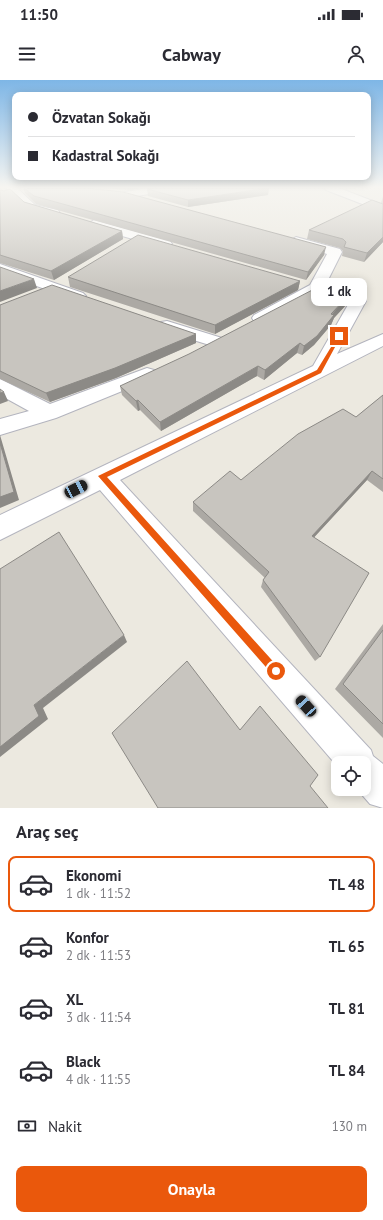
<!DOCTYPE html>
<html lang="tr">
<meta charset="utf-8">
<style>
:root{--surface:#fff;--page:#f2f2f3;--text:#2b2b33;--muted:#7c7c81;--line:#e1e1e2;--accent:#ea580c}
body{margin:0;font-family:"PT Sans",sans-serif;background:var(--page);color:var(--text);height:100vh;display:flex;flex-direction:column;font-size:15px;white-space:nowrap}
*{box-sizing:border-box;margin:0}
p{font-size:13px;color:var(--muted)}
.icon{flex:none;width:22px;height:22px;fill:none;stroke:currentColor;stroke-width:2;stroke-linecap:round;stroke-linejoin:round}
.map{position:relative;height:728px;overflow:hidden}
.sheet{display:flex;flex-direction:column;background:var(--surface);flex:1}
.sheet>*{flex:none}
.top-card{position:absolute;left:12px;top:12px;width:359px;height:88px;border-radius:8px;box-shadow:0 2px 10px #0003;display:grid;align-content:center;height:88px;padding:0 16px;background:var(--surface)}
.controls{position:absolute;left:331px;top:676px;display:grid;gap:8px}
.controls a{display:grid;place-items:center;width:40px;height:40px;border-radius:8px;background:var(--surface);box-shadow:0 2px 10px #0003;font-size:20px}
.end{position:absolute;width:18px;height:18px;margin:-9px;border:5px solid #ea580c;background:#fff;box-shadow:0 0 0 2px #fff}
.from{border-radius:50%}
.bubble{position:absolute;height:28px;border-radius:8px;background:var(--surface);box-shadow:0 2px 10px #0003;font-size:13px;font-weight:700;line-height:28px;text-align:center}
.car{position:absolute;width:12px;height:24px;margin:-12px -6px;border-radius:5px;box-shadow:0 0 3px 1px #0007;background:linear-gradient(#222 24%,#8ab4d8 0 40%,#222 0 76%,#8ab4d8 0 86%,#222 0)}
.top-card b{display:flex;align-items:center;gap:14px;height:38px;font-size:15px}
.top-card b+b{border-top:1px solid var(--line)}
.top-card i{width:10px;height:10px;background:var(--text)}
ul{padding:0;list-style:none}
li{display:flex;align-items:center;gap:12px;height:56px;margin:0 8px 6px;padding:0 8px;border:2px solid transparent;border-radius:8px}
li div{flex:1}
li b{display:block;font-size:15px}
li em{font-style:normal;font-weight:700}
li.on{border-color:var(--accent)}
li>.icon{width:36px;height:36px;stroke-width:1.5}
h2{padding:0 16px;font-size:18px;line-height:48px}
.pay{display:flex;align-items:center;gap:10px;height:44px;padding:0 16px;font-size:15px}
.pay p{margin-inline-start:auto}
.cta{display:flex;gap:8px;margin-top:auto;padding:8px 16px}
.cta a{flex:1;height:46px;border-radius:8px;background:var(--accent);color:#fff;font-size:16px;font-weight:700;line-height:46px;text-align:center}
.status{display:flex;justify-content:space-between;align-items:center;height:28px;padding:0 20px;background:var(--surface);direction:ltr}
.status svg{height:11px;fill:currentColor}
header{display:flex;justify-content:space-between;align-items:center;height:52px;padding:0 16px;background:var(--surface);font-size:18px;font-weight:700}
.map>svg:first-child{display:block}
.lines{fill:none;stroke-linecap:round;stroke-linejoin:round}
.minor-casing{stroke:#b3b4be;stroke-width:2}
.minor{fill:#fff;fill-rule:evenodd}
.wall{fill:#aca9a4}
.shaded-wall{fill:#8c8a86}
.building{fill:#c8c5bf;stroke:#8c8a86}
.route{fill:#ea580c}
</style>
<div class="status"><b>11:50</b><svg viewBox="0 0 49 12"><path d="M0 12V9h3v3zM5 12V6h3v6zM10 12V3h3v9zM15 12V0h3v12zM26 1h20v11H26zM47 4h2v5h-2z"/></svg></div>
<header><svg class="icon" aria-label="menu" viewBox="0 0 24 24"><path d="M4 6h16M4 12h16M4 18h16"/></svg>Cabway<svg class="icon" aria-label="person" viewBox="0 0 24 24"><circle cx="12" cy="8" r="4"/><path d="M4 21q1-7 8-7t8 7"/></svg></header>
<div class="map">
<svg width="383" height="728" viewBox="0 0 383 728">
<rect width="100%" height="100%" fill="#ece9e0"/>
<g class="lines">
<defs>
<path id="minor" d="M 6,108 L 17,108 L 35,125 L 58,130 L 60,133 L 54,137 L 27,129 Z
M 149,108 L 172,108 L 167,111 L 125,118 L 119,115 L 125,112 Z
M 325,108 L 339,108 L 383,125 L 383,132 L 326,110 Z
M 94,140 L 170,161 L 172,164 L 170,167 L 165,168 L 90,147 L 88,144 Z
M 296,157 L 340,169 L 342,172 L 325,206 L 364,218 L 366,221 L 337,274 L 383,254 L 383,266 L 120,400 L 371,670 L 373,676 L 383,684 L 383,728 L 370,724 L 357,709 L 364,709 L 364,683 L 338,683 L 338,687 L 100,410 L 0,460 L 0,435 L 313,286 L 349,223 L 317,213 L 266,241 L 260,243 L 254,241 L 252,238 L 254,235 L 310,205 L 327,174 L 291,164 L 289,161 Z
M 0,184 L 83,213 L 86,216 L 83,219 L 73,219 L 0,193 Z
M 167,241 L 222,258 L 225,262 L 222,266 L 216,267 L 161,250 L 159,246 L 161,242 Z
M 147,288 L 154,290 L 156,294 L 154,298 L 56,338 L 0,355 L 0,339 L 29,331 L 0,315 L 0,299 L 50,324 Z"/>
</defs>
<!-- minor casing -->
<use href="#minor" class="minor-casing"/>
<!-- minor -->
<use href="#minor" class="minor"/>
</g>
<!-- wall -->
<path class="wall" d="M 23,108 L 86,108 L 324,175 L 306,200 L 36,124 L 25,113 Z
M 103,108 L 142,108 L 128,110 Z
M 269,108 L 268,115 L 188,127 L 148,116 L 147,109 Z
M 0,110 L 24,122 L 122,151 L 123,159 L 54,200 L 0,183 Z
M 383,116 L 383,162 L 364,182 L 342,176 L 343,171 L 340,168 L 307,159 L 309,150 L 382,123 L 381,123 Z
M 68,197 L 300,201 L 298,210 L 215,254 L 70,207 Z
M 349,215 L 346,225 L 334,238 L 331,245 L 314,265 L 302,275 L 297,273 L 264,300 L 257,296 L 161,351 L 140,330 L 138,331 L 122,315 L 120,306 Z
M 0,225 L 196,263 L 116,298 L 50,322 L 0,299 Z
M 383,315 L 383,412 L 367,400 L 314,457 L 320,577 L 315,581 L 261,507 L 263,500 L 265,498 L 193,431 L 193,422 L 241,400 L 356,337 Z
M 383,544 L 383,658 L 335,609 Z"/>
<!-- shaded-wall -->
<path class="shaded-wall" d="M 128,108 L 142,108 L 128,110 Z
M 269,108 L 268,115 L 188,127 L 188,120 Z
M 122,151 L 123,159 L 54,200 L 51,191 Z
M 383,157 L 383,162 L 364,182 L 367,173 Z
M 326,167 L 324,175 L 306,200 L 308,192 Z
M 34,199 L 37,208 L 0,222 L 0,211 Z
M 300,201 L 298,210 L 215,254 L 215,245 Z
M 349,215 L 346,225 L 334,238 L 331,245 L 314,265 L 302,275 L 304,266 Z
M 196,254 L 196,263 L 116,298 L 50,322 L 46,313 Z
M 300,263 L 297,273 L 264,300 L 265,290 Z
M 258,286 L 257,296 L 161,351 L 160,342 Z
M 4,312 L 8,321 L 0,324 L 0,313 Z
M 138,320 L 140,330 L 138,331 L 136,321 Z
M 0,355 L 19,420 L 0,428 Z
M 372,391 L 367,400 L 308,464 L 312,456 Z
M 124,555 L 127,562 L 43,628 L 48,639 L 0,677 L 0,667 L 34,625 Z"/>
<!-- building -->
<path class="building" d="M 24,108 L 86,108 L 123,112 L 326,167 L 308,192 L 34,116 Z
M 154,108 L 268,108 L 188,120 L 147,109 Z
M 10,109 L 24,122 L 122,151 L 51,191 L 0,175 L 0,110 L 4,111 Z
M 372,120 L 383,124 L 383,157 L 367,173 L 344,167 L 346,162 L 343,159 L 309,150 Z
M 138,155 L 300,201 L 215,245 L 68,197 Z
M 0,187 L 34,199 L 0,211 Z
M 52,205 L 196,254 L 115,288 L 46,313 L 0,291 L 0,225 Z
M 320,206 L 349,215 L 331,234 L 334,235 L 317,256 L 304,266 L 300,263 L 265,290 L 258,286 L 160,342 L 138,320 L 136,321 L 120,306 L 189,274 Z
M 0,309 L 4,312 L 0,313 Z
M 383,315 L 383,399 L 372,391 L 312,456 L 369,493 L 320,577 L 263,500 L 269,492 L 193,422 L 230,391 L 241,400 L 298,354 L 343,329 L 356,337 Z
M 0,363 L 14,412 L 0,417 Z
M 59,452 L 124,555 L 34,625 L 39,636 L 0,667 L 0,489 Z
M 383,550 L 383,644 L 343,604 Z
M 187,581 L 240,650 L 260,626 L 318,695 L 310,706 L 328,728 L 158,728 L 112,653 Z"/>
<!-- sky -->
<linearGradient id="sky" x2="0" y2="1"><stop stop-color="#7eb6e6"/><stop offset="0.51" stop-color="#f6f5f1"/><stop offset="1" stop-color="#f6f5f1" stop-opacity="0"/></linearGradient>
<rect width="383" height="210" fill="url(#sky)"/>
<!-- route -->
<path class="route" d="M 339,254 L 341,256 L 321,293 L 107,397 L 279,588 L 279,594 L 276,596 L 272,594 L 98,396 L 317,290 Z"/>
</svg>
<div class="controls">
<a><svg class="icon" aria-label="locate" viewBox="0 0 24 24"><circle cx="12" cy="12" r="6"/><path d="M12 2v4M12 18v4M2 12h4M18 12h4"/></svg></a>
</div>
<i class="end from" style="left:276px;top:591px"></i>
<i class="end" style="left:339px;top:256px"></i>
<div class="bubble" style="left:311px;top:198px;width:56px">1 dk</div>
<i class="car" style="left:76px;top:409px;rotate:63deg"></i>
<i class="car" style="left:306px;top:626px;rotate:318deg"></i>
<div class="top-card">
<b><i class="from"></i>Özvatan Sokağı</b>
<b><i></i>Kadastral Sokağı</b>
</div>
</div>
<section class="sheet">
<h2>Araç seç</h2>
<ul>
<li class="on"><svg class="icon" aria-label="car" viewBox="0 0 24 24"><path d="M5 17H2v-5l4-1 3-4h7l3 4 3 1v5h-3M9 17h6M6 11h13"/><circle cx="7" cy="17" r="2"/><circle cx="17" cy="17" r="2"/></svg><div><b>Ekonomi</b><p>1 dk · 11:52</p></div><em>TL 48</em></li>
<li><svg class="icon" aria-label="car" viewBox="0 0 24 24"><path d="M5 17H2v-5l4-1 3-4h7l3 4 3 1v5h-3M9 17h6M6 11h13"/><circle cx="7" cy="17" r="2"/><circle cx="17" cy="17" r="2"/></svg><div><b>Konfor</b><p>2 dk · 11:53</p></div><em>TL 65</em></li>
<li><svg class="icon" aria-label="car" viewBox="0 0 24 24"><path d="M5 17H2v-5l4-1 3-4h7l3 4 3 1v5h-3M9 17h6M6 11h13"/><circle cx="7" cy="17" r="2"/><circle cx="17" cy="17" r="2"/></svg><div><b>XL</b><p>3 dk · 11:54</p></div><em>TL 81</em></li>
<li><svg class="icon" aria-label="car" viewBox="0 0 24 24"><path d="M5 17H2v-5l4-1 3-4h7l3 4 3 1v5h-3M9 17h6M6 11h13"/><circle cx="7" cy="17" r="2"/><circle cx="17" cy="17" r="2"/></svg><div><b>Black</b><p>4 dk · 11:55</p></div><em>TL 84</em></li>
</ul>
<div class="pay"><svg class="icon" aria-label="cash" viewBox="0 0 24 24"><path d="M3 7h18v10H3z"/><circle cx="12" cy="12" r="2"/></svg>Nakit<p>130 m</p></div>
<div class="cta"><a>Onayla</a></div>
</section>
